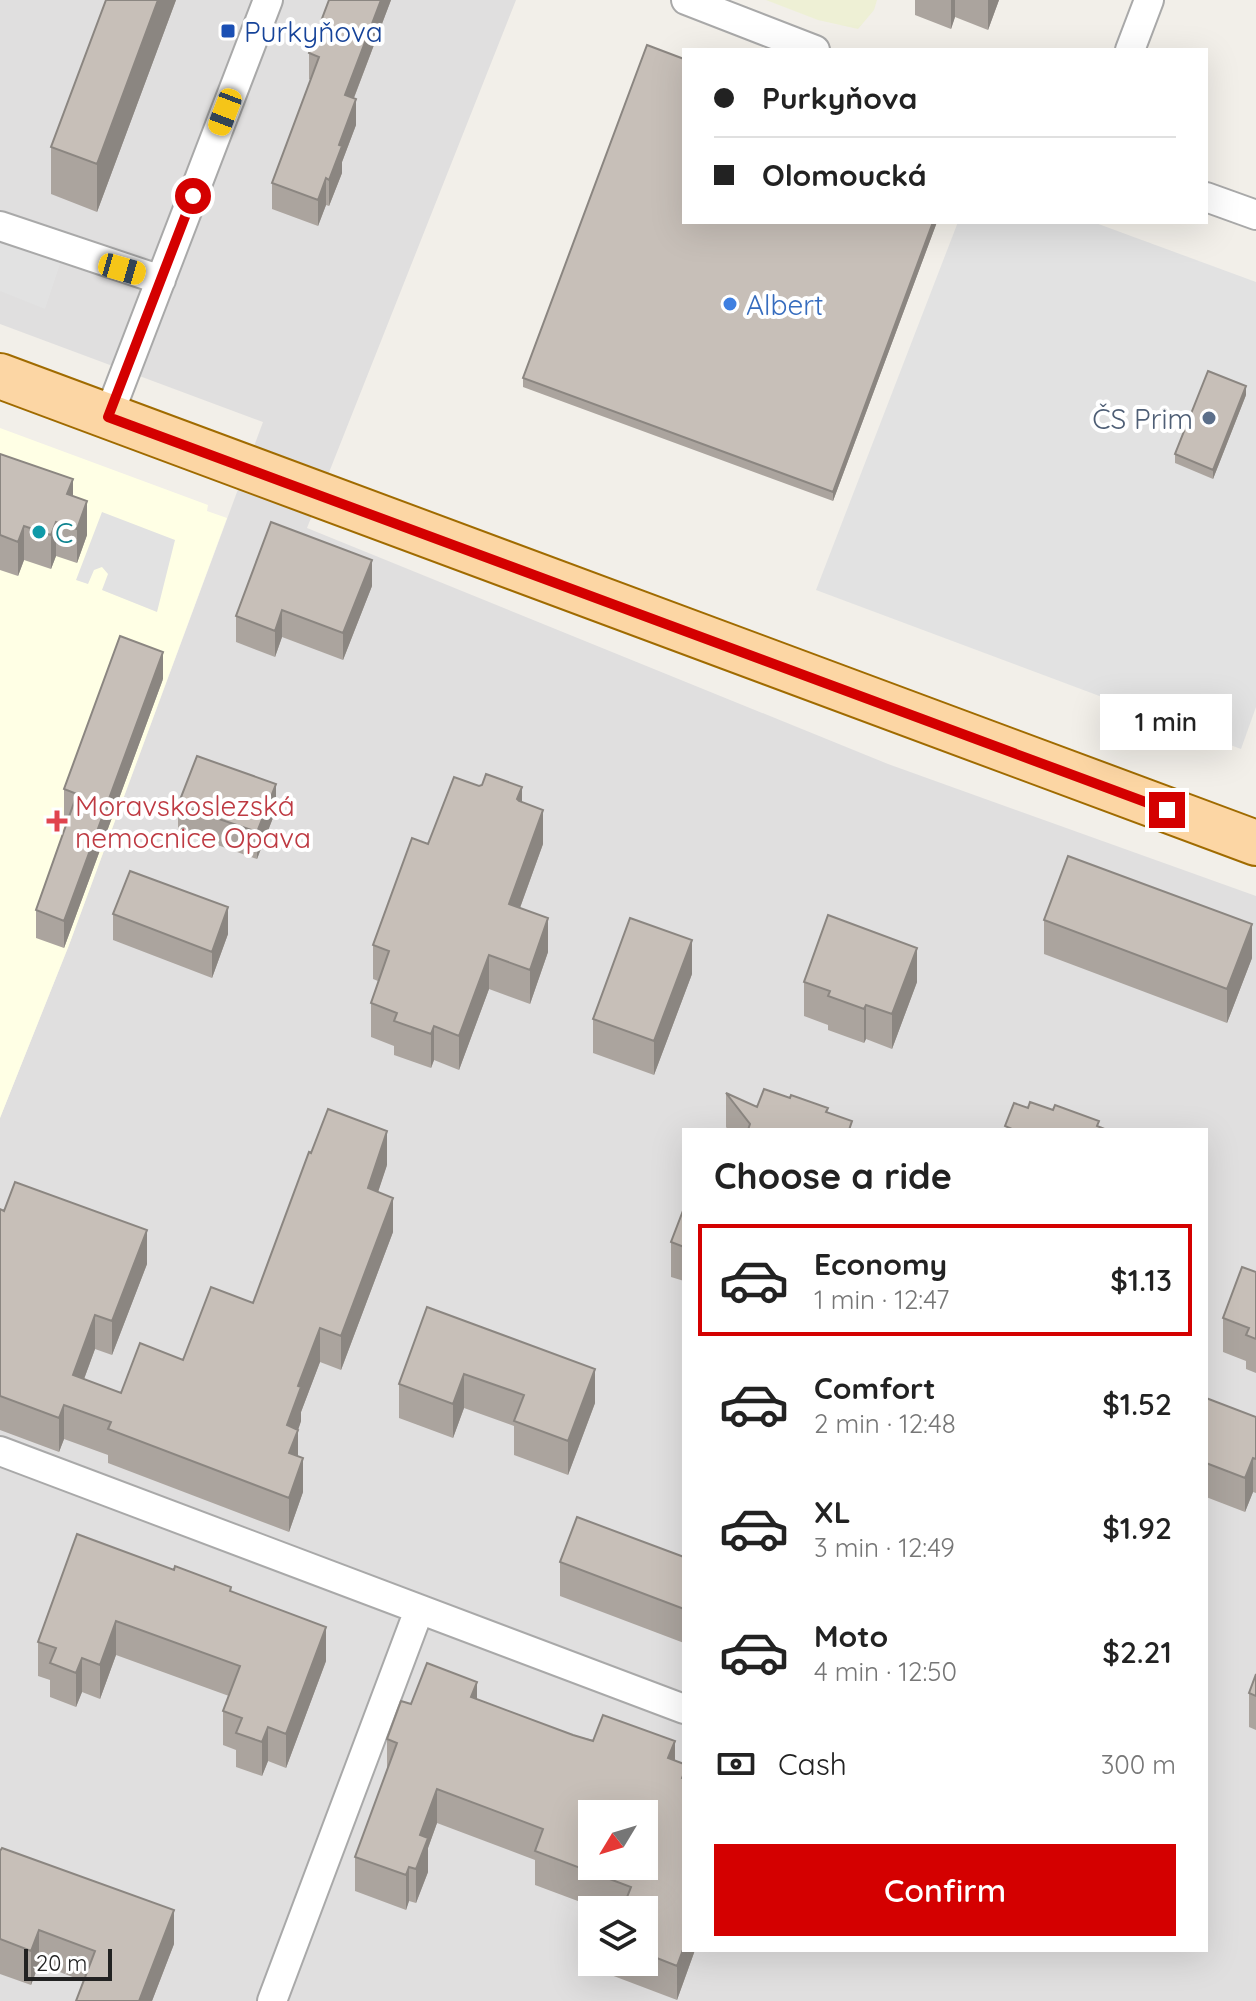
<!DOCTYPE html>
<meta charset="utf-8">
<style>
:root{--surface:#fff;--page:#f2f2f2;--text:#222;--muted:#767676;--line:#e0e0e0;--accent:#d40000}
body{margin:0;font-family:Quicksand,sans-serif;background:var(--page);color:var(--text);height:100vh;display:flex;flex-direction:column;font-size:30px;white-space:nowrap}
*{box-sizing:border-box;margin:0}
p{font-size:26px;color:var(--muted)}
.icon{flex:none;width:44px;height:44px;fill:none;stroke:currentColor;stroke-width:2;stroke-linecap:round;stroke-linejoin:round}
.map{position:relative;flex:1;overflow:hidden}
.details{position:absolute;left:682px;top:1128px;width:526px;height:824px;display:flex;flex-direction:column;background:var(--surface);border-radius:0px;box-shadow:0 8px 32px #0002}
.details>*{flex:none}
.top-card{position:absolute;left:682px;top:48px;width:526px;height:176px;border-radius:0px;box-shadow:0 8px 32px #0002;display:grid;align-content:center;height:176px;padding:0 32px;background:var(--surface)}
.needle{width:52px;rotate:232deg}
.controls{position:absolute;left:578px;top:1800px;display:grid;gap:16px}
.controls a{display:grid;place-items:center;width:80px;height:80px;border-radius:0px;background:var(--surface);box-shadow:0 8px 32px #0002;font-size:40px}
.scale{position:absolute;left:24px;bottom:20px;width:88px;box-sizing:border-box;padding-left:8px;border:4px solid #222;border-top:0;font-size:22px;line-height:28px;white-space:nowrap;color:#222;-webkit-text-stroke:6px #fff;paint-order:stroke}
.end{position:absolute;width:36px;height:36px;margin:-18px;border:10px solid #d40000;background:#fff;box-shadow:0 0 0 4px #fff}
.from{border-radius:50%}
.bubble{position:absolute;height:56px;border-radius:0px;background:var(--surface);box-shadow:0 8px 32px #0002;font-size:26px;font-weight:600;line-height:56px;text-align:center}
.car{position:absolute;width:24px;height:48px;margin:-24px -12px;border-radius:10px;box-shadow:0 0 6px 2px #0007;background:linear-gradient(#f5c518 24%,#345 0 40%,#f5c518 0 76%,#345 0 86%,#f5c518 0)}
.top-card b{display:flex;align-items:center;gap:28px;height:76px;font-size:30px}
.top-card b+b{border-top:2px solid var(--line)}
.top-card i{width:20px;height:20px;background:var(--text)}
ul{padding:0;list-style:none}
li{display:flex;align-items:center;gap:24px;height:112px;margin:0 16px 12px;padding:0 16px;border:4px solid transparent;border-radius:0px}
li div{flex:1}
li b{display:block;font-size:30px}
li em{font-style:normal;font-weight:600}
li.active{border-color:var(--accent)}
li>.icon{width:72px;height:72px;stroke-width:1.5}
h2{padding:0 32px;font-size:36px;line-height:96px}
.pay{display:flex;align-items:center;gap:20px;height:88px;padding:0 32px;font-size:30px}
.pay p{margin-inline-start:auto}
.button{display:flex;gap:16px;margin-top:auto;padding:16px 32px}
.button a{flex:1;height:92px;border-radius:0px;background:var(--accent);color:#fff;font-size:32px;font-weight:600;line-height:92px;text-align:center}
.map>svg:first-child{display:block}
.residential{fill:#e0dfdf;fill-rule:evenodd}
.education{fill:#ffffe5}
.farmland{fill:#eef0d5}
.parking{fill:#e2e2e2}
.lines{fill:none;stroke-linecap:round;stroke-linejoin:round}
.minor-casing{stroke:#a9a9a9;stroke-width:32}
.primary-casing{stroke:#a06b00;stroke-width:48}
.minor{stroke:#fff;stroke-width:28}
.primary{stroke:#fcd6a4;stroke-width:44}
.wall{fill:#aba49e}
.shaded-wall{fill:#8b8681}
.building{fill:#c7bfb8;stroke:#8b8681;stroke-width:2;fill-rule:evenodd}
.route{stroke:#d40000;stroke-width:10}
.transit-dot{fill:#1a4fb4;stroke:#fff;stroke-width:3}
.shop-dot{fill:#3f7fe0;stroke:#fff;stroke-width:3}
.service-dot{fill:#5c6f8a;stroke:#fff;stroke-width:3}
.culture-dot{fill:#0f9aa8;stroke:#fff;stroke-width:3}
.health-dot{fill:#e0444e;stroke:#fff;stroke-width:3}
.labels{text-anchor:middle;dominant-baseline:central;stroke-width:8;stroke-linejoin:round;paint-order:stroke}
.transit-label{font-size:28px;fill:#164399;stroke:#fff;text-anchor:start}
.shop-label{font-size:28px;fill:#366cbe;stroke:#fff;text-anchor:start}
.service-label{font-size:28px;fill:#4e5e75;stroke:#fff;text-anchor:end}
.culture-label{font-size:28px;fill:#0d838f;stroke:#fff;text-anchor:start}
.health-label{font-size:28px;fill:#be3a42;stroke:#fff;text-anchor:start}
</style>
<div class="map">
<svg width="1256" height="2001" viewBox="0 0 1256 2001">
<rect width="100%" height="100%" fill="#f2efe9"/>
<!-- residential -->
<path class="residential" d="M 0,0 L 516,0 L 307,528 L 888,764 L 1256,896 L 1256,2001 L 0,2001 L 0,1118 L 69,945 L 263,422 L 0,324 ZM 684,1130 L 1206,1130 L 1206,1950 L 684,1950 ZM 592,1814 L 644,1814 L 644,1866 L 592,1866 ZM 592,1910 L 644,1910 L 644,1962 L 592,1962 Z"/>
<!-- education -->
<path class="education" d="M 0,428 L 208,505 L 207,511 L 227,518 L 69,945 L 0,1118 Z"/>
<!-- farmland -->
<path class="farmland" d="M 766,0 L 877,0 L 874,10 L 858,29 L 818,20 Z"/>
<!-- parking -->
<path class="parking" d="M 958,222 L 1093,222 L 1256,282 L 1256,707 L 1241,749 L 816,590 Z
M 0,239 L 61,261 L 45,309 L 0,291 Z
M 102,512 L 175,540 L 157,612 L 102,590 L 108,574 L 102,567 L 94,570 L 88,584 L 76,580 Z"/>
<g class="lines">
<defs>
<path id="minor" d="M 686,0 L 815,50
M 1130,50 L 1149,0
M 1206,197 L 1256,215
M 0,226 L 161,280
M 108,417 L 268,0
M 0,1451 L 684,1709
M 272,2001 L 419,1610"/>
<path id="primary" d="M 0,376 L 1256,843"/>
</defs>
<!-- minor casing -->
<use href="#minor" class="minor-casing"/>
<!-- primary casing -->
<use href="#primary" class="primary-casing"/>
<!-- minor -->
<use href="#minor" class="minor"/>
<!-- primary -->
<use href="#primary" class="primary"/>
</g>
<!-- wall -->
<path class="wall" d="M 106,0 L 176,0 L 97,212 L 51,194 L 51,147 Z
M 329,0 L 391,0 L 354,98 L 356,125 L 342,162 L 342,173 L 329,206 L 326,205 L 318,226 L 272,209 L 272,183 L 311,80 L 309,79 L 309,53 Z
M 915,0 L 999,0 L 988,30 L 955,17 L 951,29 L 915,15 Z
M 684,222 L 937,222 L 833,501 L 523,387 L 523,378 Z
M 1246,395 L 1213,479 L 1175,463 L 1175,454 Z
M 0,454 L 73,496 L 87,535 L 77,563 L 56,556 L 51,569 L 24,560 L 18,576 L 0,570 Z
M 372,586 L 343,660 L 282,637 L 275,657 L 236,642 L 236,616 Z
M 163,679 L 64,948 L 36,938 L 36,910 L 69,818 L 64,817 L 64,789 Z
M 522,802 L 543,844 L 520,908 L 548,952 L 530,1004 L 489,989 L 459,1070 L 434,1060 L 431,1068 L 394,1055 L 394,1046 L 371,1037 L 371,1003 L 378,981 L 373,979 L 373,945 L 428,844 Z
M 178,805 L 276,810 L 257,859 L 178,831 Z
M 113,914 L 228,934 L 212,978 L 113,940 Z
M 1044,920 L 1252,958 L 1227,1023 L 1044,954 Z
M 692,974 L 654,1075 L 593,1053 L 593,1019 Z
M 804,982 L 917,982 L 892,1049 L 866,1039 L 864,1043 L 828,1030 L 828,1025 L 804,1016 Z
M 726,1093 L 757,1107 L 828,1112 L 852,1130 L 728,1130 L 726,1127 Z
M 387,1165 L 378,1192 L 393,1232 L 341,1370 L 320,1362 L 301,1412 L 301,1421 L 298,1430 L 298,1456 L 303,1492 L 289,1532 L 108,1463 L 108,1455 L 64,1439 L 59,1452 L 0,1430 L 0,1209 L 147,1264 L 112,1355 L 95,1349 L 84,1379 L 121,1393 L 183,1360 L 253,1303 Z
M 684,1208 L 684,1281 L 671,1277 L 671,1242 Z
M 1256,1272 L 1256,1373 L 1246,1369 L 1246,1361 L 1223,1352 L 1223,1318 Z
M 427,1307 L 595,1403 L 568,1475 L 514,1455 L 514,1426 L 464,1408 L 453,1438 L 399,1418 L 399,1384 Z
M 1206,1398 L 1256,1417 L 1256,1493 L 1253,1492 L 1245,1512 L 1206,1497 Z
M 684,1557 L 684,1643 L 560,1596 L 560,1562 Z
M 231,1591 L 326,1661 L 286,1768 L 268,1761 L 262,1776 L 236,1767 L 236,1750 L 223,1745 L 223,1711 L 229,1696 L 116,1655 L 100,1699 L 82,1692 L 76,1707 L 50,1697 L 50,1680 L 38,1676 L 38,1642 Z
M 1256,1674 L 1256,1730 L 1249,1727 L 1249,1693 Z
M 477,1700 L 573,1735 L 675,1760 L 684,1950 L 695,1950 L 677,2000 L 611,1975 L 611,1962 L 644,1962 L 644,1910 L 602,1910 L 535,1885 L 535,1860 L 437,1823 L 428,1848 L 428,1872 L 416,1903 L 409,1901 L 406,1910 L 355,1891 L 355,1857 L 387,1771 L 387,1739 L 411,1704 Z
M 0,1851 L 174,1944 L 152,2001 L 76,2001 L 83,1981 L 39,1964 L 31,1985 L 0,1974 Z"/>
<!-- shaded-wall -->
<path class="shaded-wall" d="M 158,0 L 176,0 L 97,212 L 97,164 Z
M 381,0 L 391,0 L 345,121 L 345,95 Z
M 951,0 L 955,0 L 955,17 L 951,29 Z
M 988,0 L 999,0 L 988,30 Z
M 356,99 L 356,125 L 342,162 L 342,173 L 329,206 L 329,180 L 339,145 Z
M 326,178 L 326,205 L 318,226 L 318,200 Z
M 933,222 L 937,222 L 833,501 L 833,492 Z
M 1246,386 L 1246,395 L 1213,479 L 1213,470 Z
M 73,479 L 73,513 L 67,528 L 67,494 Z
M 87,501 L 87,535 L 77,563 L 77,529 Z
M 56,522 L 56,556 L 51,569 L 51,535 Z
M 24,526 L 24,560 L 18,576 L 18,542 Z
M 372,560 L 372,586 L 343,660 L 343,633 Z
M 282,610 L 282,637 L 275,657 L 275,631 Z
M 163,652 L 163,679 L 64,948 L 64,921 Z
M 276,784 L 276,810 L 257,859 L 257,832 Z
M 522,787 L 522,821 L 517,799 Z
M 543,810 L 543,844 L 509,938 L 509,904 Z
M 228,907 L 228,934 L 212,978 L 212,952 Z
M 548,918 L 548,952 L 530,1004 L 530,970 Z
M 1252,924 L 1252,958 L 1227,1023 L 1227,989 Z
M 692,940 L 692,974 L 654,1075 L 654,1041 Z
M 917,948 L 917,982 L 892,1049 L 892,1014 Z
M 489,955 L 489,989 L 459,1070 L 459,1036 Z
M 866,1005 L 866,1039 L 864,1043 L 864,1009 Z
M 434,1026 L 434,1060 L 431,1068 L 431,1034 Z
M 387,1131 L 387,1165 L 368,1222 L 368,1188 Z
M 393,1198 L 393,1232 L 341,1370 L 341,1336 Z
M 147,1230 L 147,1264 L 112,1355 L 112,1321 Z
M 95,1315 L 95,1349 L 73,1409 L 73,1375 Z
M 320,1328 L 320,1362 L 301,1412 L 301,1421 L 298,1430 L 298,1464 L 289,1487 L 287,1425 L 298,1386 Z
M 595,1369 L 595,1403 L 568,1475 L 568,1441 Z
M 464,1374 L 464,1408 L 453,1438 L 453,1404 Z
M 64,1405 L 64,1439 L 59,1452 L 59,1418 Z
M 303,1458 L 303,1492 L 289,1532 L 289,1498 Z
M 1253,1458 L 1253,1492 L 1245,1512 L 1245,1478 Z
M 116,1621 L 116,1655 L 100,1699 L 100,1665 Z
M 326,1627 L 326,1661 L 286,1768 L 286,1734 Z
M 82,1658 L 82,1692 L 76,1707 L 76,1673 Z
M 477,1682 L 477,1716 L 471,1697 Z
M 268,1727 L 268,1761 L 262,1776 L 262,1742 Z
M 675,1741 L 675,1775 L 668,1758 Z
M 437,1789 L 437,1823 L 428,1848 L 428,1872 L 416,1903 L 416,1869 L 420,1835 Z
M 409,1867 L 409,1901 L 406,1910 L 406,1875 Z
M 174,1910 L 174,1944 L 152,2001 L 139,2001 Z
M 39,1930 L 39,1964 L 31,1985 L 31,1951 Z
M 684,1947 L 684,1950 L 695,1950 L 677,2000 L 677,1966 Z"/>
<!-- building -->
<path class="building" d="M 106,0 L 158,0 L 97,164 L 51,147 Z
M 329,0 L 381,0 L 345,95 L 356,99 L 339,145 L 342,146 L 329,180 L 326,178 L 318,200 L 272,183 L 319,57 L 309,53 Z
M 647,45 L 684,59 L 684,222 L 933,222 L 833,492 L 523,378 Z
M 1208,371 L 1246,386 L 1213,470 L 1175,454 Z
M 0,454 L 73,479 L 67,494 L 87,501 L 77,529 L 56,522 L 51,535 L 24,526 L 18,542 L 0,535 Z
M 271,522 L 372,560 L 343,633 L 282,610 L 275,631 L 236,616 Z
M 120,636 L 163,652 L 64,921 L 36,910 L 77,794 L 64,789 Z
M 197,756 L 276,784 L 257,832 L 178,805 Z
M 486,774 L 522,787 L 517,799 L 519,801 L 543,810 L 509,904 L 548,918 L 530,970 L 489,955 L 459,1036 L 434,1026 L 431,1034 L 394,1021 L 397,1013 L 371,1003 L 389,951 L 373,945 L 412,838 L 428,844 L 454,777 L 479,786 L 482,785 Z
M 1068,856 L 1252,924 L 1227,989 L 1044,920 Z
M 130,871 L 228,907 L 212,952 L 113,914 Z
M 828,915 L 917,948 L 892,1014 L 866,1005 L 864,1009 L 828,996 L 830,991 L 804,982 Z
M 630,918 L 692,940 L 654,1041 L 593,1019 Z
M 764,1089 L 790,1098 L 791,1095 L 828,1108 L 826,1112 L 852,1121 L 849,1130 L 748,1130 L 750,1124 L 726,1093 L 757,1107 Z
M 1030,1102 L 1053,1110 L 1055,1105 L 1099,1121 L 1097,1126 L 1107,1130 L 1014,1130 L 1005,1126 L 1014,1103 L 1028,1108 Z
M 328,1109 L 387,1131 L 368,1188 L 393,1198 L 341,1336 L 320,1328 L 298,1386 L 301,1387 L 287,1425 L 298,1430 L 289,1453 L 303,1458 L 289,1498 L 108,1429 L 111,1422 L 64,1405 L 59,1418 L 0,1396 L 0,1209 L 4,1211 L 15,1182 L 147,1230 L 112,1321 L 95,1315 L 73,1375 L 121,1393 L 140,1343 L 183,1360 L 211,1287 L 253,1303 L 309,1152 L 311,1153 Z
M 684,1208 L 684,1247 L 671,1242 Z
M 1242,1267 L 1256,1272 L 1256,1339 L 1246,1335 L 1249,1328 L 1223,1318 Z
M 427,1307 L 595,1369 L 568,1441 L 514,1421 L 524,1395 L 464,1374 L 453,1404 L 399,1384 Z
M 1206,1398 L 1256,1417 L 1256,1459 L 1253,1458 L 1245,1478 L 1206,1463 Z
M 577,1517 L 684,1557 L 684,1609 L 560,1562 Z
M 77,1534 L 174,1570 L 175,1566 L 231,1587 L 230,1591 L 326,1627 L 286,1734 L 268,1727 L 262,1742 L 236,1733 L 242,1718 L 223,1711 L 240,1666 L 116,1621 L 100,1665 L 82,1658 L 76,1673 L 50,1663 L 56,1648 L 38,1642 Z
M 427,1663 L 477,1682 L 471,1697 L 573,1735 L 593,1741 L 603,1715 L 675,1741 L 668,1758 L 684,1764 L 684,1773 L 682,1778 L 684,1779 L 684,1947 L 677,1966 L 644,1953 L 644,1910 L 622,1910 L 631,1887 L 535,1851 L 543,1829 L 437,1789 L 420,1835 L 428,1838 L 416,1869 L 409,1867 L 406,1875 L 355,1857 L 397,1743 L 387,1739 L 401,1701 L 411,1704 ZM 592,1814 L 644,1814 L 644,1866 L 592,1866 Z
M 1256,1674 L 1256,1696 L 1249,1693 Z
M 2,1848 L 174,1910 L 139,2001 L 76,2001 L 95,1951 L 39,1930 L 31,1951 L 0,1939 L 0,1851 Z"/>
<g class="lines">
<!-- route -->
<path class="route" d="M 193,196 L 108,417 L 1167,810"/>
</g>
<!-- markers -->
<rect class="transit-dot" x="220" y="23" width="16" height="16" rx="4"/>
<circle class="shop-dot" cx="730" cy="304" r="8"/>
<circle class="service-dot" cx="1209" cy="418" r="8"/>
<circle class="culture-dot" cx="39" cy="532" r="8"/>
<path class="health-dot" d="M53 809h8v8h8v8h-8v8h-8v-8h-8v-8h8z"/>
<g class="labels">
<!-- transit labels -->
<g class="transit-label">
<text x="244" y="31">Purkyňova</text>
</g>
<!-- shop labels -->
<g class="shop-label">
<text x="746" y="304">Albert</text>
</g>
<!-- service labels -->
<g class="service-label">
<text x="1193" y="418">ČS Prim</text>
</g>
<!-- culture labels -->
<g class="culture-label">
<text x="55" y="532">C</text>
</g>
<!-- health labels -->
<g class="health-label">
<text x="75" y="805">Moravskoslezská<tspan x="75" dy="32">nemocnice Opava</tspan></text>
</g>
</g>
</svg>
<div class="controls">
<a><svg class="needle" viewBox="-14 -14 28 28"><path d="M0-13l5 13h-10z" fill="#e53935"/><path d="M0 13l5-13h-10z" fill="#767676"/></svg></a>
<a><svg class="icon" aria-label="layers" viewBox="0 0 24 24"><path d="M12 4l9 5-9 5-9-5zM3 14l9 5 9-5"/></svg></a>
</div>
<div class="scale">20 m</div>
<i class="end from" style="left:193px;top:196px"></i>
<i class="end" style="left:1167px;top:810px"></i>
<div class="bubble" style="left:1100px;top:694px;width:132px">1 min</div>
<i class="car" style="left:225px;top:112px;rotate:201deg"></i>
<i class="car" style="left:122px;top:269px;rotate:106deg"></i>
<div class="top-card">
<b><i class="from"></i>Purkyňova</b>
<b><i></i>Olomoucká</b>
</div>
<section class="details">
<h2>Choose a ride</h2>
<ul>
<li class="active"><svg class="icon" aria-label="car" viewBox="0 0 24 24"><path d="M5 17H2v-5l4-1 3-4h7l3 4 3 1v5h-3M9 17h6M6 11h13"/><circle cx="7" cy="17" r="2"/><circle cx="17" cy="17" r="2"/></svg><div><b>Economy</b><p>1 min · 12:47</p></div><em>$1.13</em></li>
<li><svg class="icon" aria-label="car" viewBox="0 0 24 24"><path d="M5 17H2v-5l4-1 3-4h7l3 4 3 1v5h-3M9 17h6M6 11h13"/><circle cx="7" cy="17" r="2"/><circle cx="17" cy="17" r="2"/></svg><div><b>Comfort</b><p>2 min · 12:48</p></div><em>$1.52</em></li>
<li><svg class="icon" aria-label="car" viewBox="0 0 24 24"><path d="M5 17H2v-5l4-1 3-4h7l3 4 3 1v5h-3M9 17h6M6 11h13"/><circle cx="7" cy="17" r="2"/><circle cx="17" cy="17" r="2"/></svg><div><b>XL</b><p>3 min · 12:49</p></div><em>$1.92</em></li>
<li><svg class="icon" aria-label="car" viewBox="0 0 24 24"><path d="M5 17H2v-5l4-1 3-4h7l3 4 3 1v5h-3M9 17h6M6 11h13"/><circle cx="7" cy="17" r="2"/><circle cx="17" cy="17" r="2"/></svg><div><b>Moto</b><p>4 min · 12:50</p></div><em>$2.21</em></li>
</ul>
<div class="pay"><svg class="icon" aria-label="cash" viewBox="0 0 24 24"><path d="M3 7h18v10H3z"/><circle cx="12" cy="12" r="2"/></svg>Cash<p>300 m</p></div>
<div class="button"><a>Confirm</a></div>
</section>
</div>
